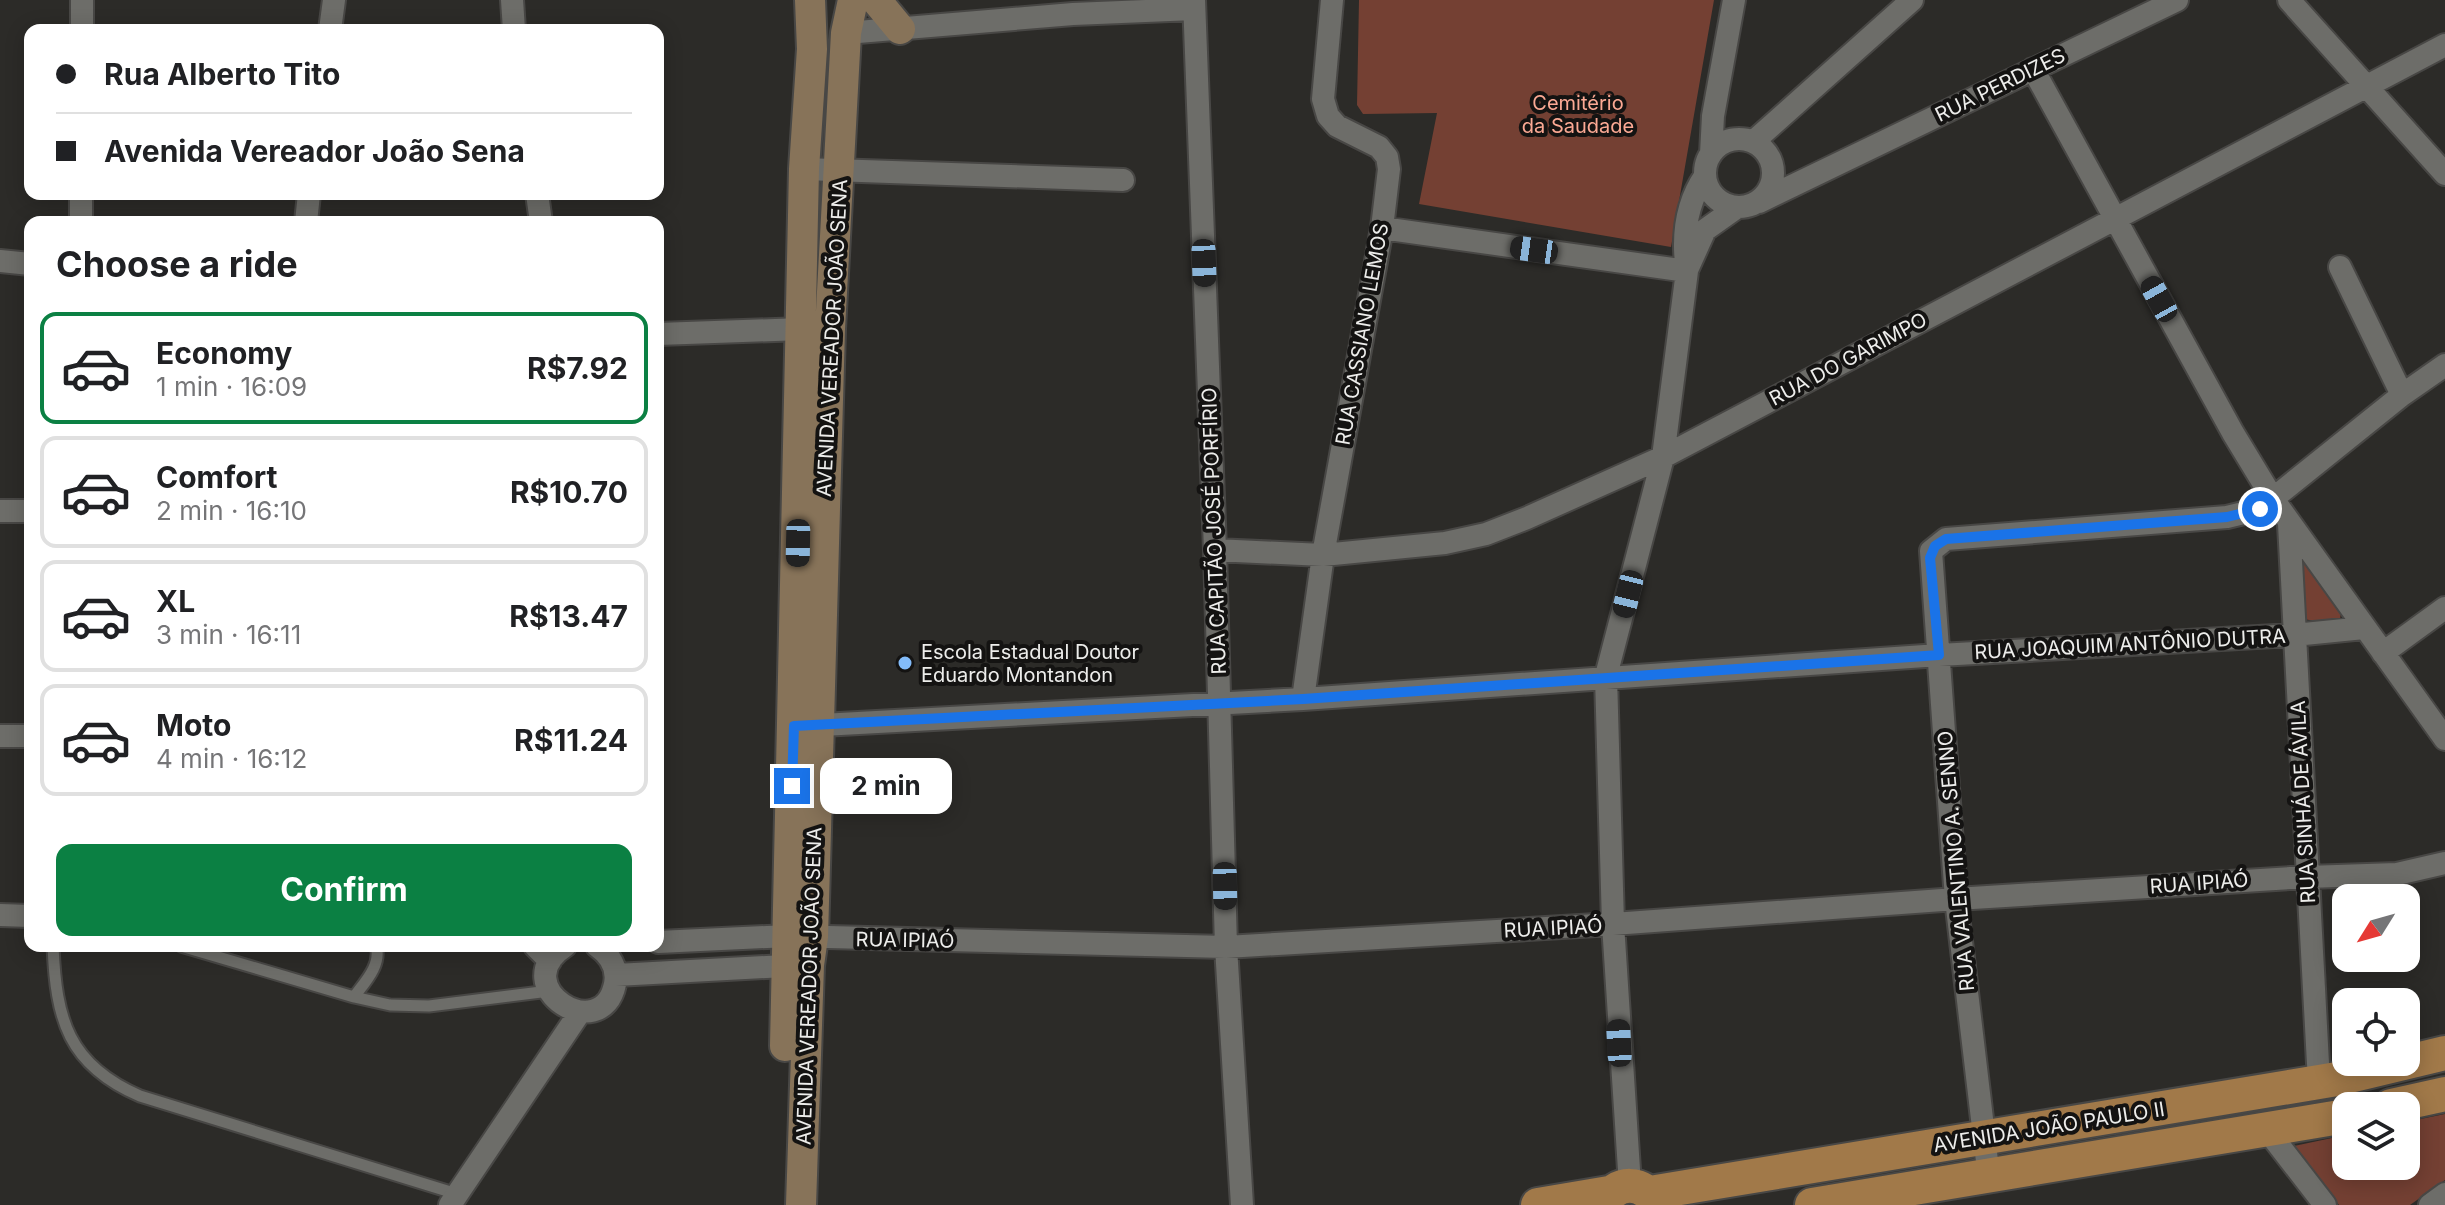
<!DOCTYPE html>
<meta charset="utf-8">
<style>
:root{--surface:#fff;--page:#f2f2f2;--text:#202124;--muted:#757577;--line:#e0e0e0;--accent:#0b8043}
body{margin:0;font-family:Inter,sans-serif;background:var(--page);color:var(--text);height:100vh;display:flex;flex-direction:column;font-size:30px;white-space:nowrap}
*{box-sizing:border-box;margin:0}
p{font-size:26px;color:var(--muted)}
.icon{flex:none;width:44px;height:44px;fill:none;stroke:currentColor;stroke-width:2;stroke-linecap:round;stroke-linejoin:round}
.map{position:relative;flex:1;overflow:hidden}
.sheet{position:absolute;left:24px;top:216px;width:640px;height:736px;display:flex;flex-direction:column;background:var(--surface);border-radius:16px;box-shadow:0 4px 20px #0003}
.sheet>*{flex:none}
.guide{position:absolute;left:24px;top:24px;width:640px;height:176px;border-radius:16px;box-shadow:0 4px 20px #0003;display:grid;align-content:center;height:176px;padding:0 32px;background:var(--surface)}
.needle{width:52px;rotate:233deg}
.controls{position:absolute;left:2332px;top:884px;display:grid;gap:16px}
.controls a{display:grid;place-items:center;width:88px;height:88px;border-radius:16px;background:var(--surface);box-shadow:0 4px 20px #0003;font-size:40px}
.end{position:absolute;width:36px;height:36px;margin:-18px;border:10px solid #1a73e8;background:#fff;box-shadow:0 0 0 4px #fff}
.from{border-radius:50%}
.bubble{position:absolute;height:56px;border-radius:16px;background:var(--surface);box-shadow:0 4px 20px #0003;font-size:26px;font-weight:700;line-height:56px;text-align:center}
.car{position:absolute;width:24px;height:48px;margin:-24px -12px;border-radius:10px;box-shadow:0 0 6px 2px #0007;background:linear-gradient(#222 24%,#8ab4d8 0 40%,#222 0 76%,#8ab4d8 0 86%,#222 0)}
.guide b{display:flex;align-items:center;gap:28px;height:76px;font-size:30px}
.guide b+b{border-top:2px solid var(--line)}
.guide i{width:20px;height:20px;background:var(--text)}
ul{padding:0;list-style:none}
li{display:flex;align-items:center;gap:24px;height:112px;margin:0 16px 12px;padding:0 16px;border:4px solid var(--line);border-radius:16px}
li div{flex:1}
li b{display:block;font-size:30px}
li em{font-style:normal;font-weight:700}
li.selected{border-color:var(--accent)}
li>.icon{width:72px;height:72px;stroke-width:1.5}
h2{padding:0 32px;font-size:36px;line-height:96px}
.action{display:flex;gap:16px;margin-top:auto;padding:16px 32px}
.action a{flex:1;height:92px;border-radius:16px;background:var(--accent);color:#fff;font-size:32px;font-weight:700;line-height:92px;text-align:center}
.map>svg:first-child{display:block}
.green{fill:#744033}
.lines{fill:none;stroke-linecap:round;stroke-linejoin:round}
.service-casing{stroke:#484745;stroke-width:15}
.minor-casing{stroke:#484745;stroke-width:26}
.secondary-casing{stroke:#484745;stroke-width:34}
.primary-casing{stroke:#484745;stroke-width:38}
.service{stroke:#6d6d69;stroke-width:11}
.minor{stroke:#6d6d69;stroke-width:22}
.secondary{stroke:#877359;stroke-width:30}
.primary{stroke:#a17949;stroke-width:34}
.route{stroke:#1a73e8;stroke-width:10}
.poi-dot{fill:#83bcfa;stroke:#141312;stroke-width:3}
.labels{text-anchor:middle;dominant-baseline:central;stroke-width:8;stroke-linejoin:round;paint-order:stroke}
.street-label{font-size:20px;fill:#ededeb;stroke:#141312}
.park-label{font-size:20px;fill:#fba994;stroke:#141312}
.poi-label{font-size:20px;fill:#ededeb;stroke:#141312;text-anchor:start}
</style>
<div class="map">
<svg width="2445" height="1205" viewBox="0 0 2445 1205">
<rect width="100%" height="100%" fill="#2c2b28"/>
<!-- green -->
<path class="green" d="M 1359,0 L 1714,0 L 1671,247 L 1419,204 L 1437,113 L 1363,114 L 1357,105 Z
M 2306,555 L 2341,610 L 2340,621 L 2325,623 L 2304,619 L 2298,562 Z
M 2445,1114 L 2445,1180 L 2410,1205 L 2339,1205 L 2294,1146 L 2346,1135 L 2346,1166 L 2406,1166 L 2406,1122 Z"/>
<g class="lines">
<defs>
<path id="service" d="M 53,946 C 56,1019 68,1065 140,1096 L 457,1194
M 181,946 L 354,997 L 390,1005 L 429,1006 L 549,991
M 354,997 C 364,983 382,965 376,946"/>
<path id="minor" d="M 512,0 L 514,30
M 1194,0 L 1215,550 L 1226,947 L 1242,1205
M 2289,0 L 2445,174
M 82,30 L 82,0
M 330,30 L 334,0
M 846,33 L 1073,14 L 1194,9
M 2033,69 L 2233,433 L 2273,499 L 2445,739
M1705 173a34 34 0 1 1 68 0a34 34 0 1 1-68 0Z
M 1753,142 L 1912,0
M 1711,154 L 1713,116 L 1734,0
M 804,169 L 1123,180
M 537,194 L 541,222
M 1759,202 L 2177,0
M 81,222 L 81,194
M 306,222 L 309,194
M 1382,228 L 1687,271
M 0,261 L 30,264
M 2340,267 L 2402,395
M 1687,270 L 1705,230 L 1736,208
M 658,334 L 802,329
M 0,511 L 30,511
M 2289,524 L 2319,1082
M 1215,550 L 1323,555 L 1445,543 L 1486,534 L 1527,518 L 1663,457 L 2445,45
M 2383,653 L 2445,608
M 1303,699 L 1323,555 L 1382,228 L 1389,169 L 1387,157 L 1379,147 L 1337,126 L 1328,116 L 1323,99 L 1332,0
M 803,726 L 1303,699 L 1939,655 L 2294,635 L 2364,628
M 0,736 L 30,736
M 0,915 L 30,916
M 658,942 L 788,936 L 1226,947 L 1613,924 L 1956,899 L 2307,877 L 2397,874 L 2445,863
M 535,946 L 550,961
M 565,946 C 504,986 602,1048 615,984 C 618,968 610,955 597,946
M 616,975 L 802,965
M 2267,1130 L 2325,1205
M 1989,1178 L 1956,899 L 1931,551 L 1946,539 L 2227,517 L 2260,509 L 2402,395 L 2445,365
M 1630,1185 L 1613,924 L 1606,676 L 1663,457 L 1687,271 C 1682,237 1685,205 1705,176
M 450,1205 L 580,1012
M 2430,1205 L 2445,1194"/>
<path id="secondary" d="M 876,0 L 900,29
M 785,1046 L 804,169 L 812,49 L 810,0
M 801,1205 L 809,965 L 813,937 L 830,329 L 846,33 L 853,0"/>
<path id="primary" d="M 2391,1106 L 2445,1094
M 1650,1193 L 2337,1079 L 2445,1053
M 1538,1205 L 1609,1193
M 1603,1205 C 1615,1179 1645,1180 1657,1205
M 1812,1205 L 2346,1116"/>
</defs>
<!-- service casing -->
<use href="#service" class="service-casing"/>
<!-- minor casing -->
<use href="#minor" class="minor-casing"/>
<!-- secondary casing -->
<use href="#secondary" class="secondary-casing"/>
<!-- primary casing -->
<use href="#primary" class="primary-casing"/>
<!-- service -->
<use href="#service" class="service"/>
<!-- minor -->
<use href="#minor" class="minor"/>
<!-- secondary -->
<use href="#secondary" class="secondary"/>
<!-- primary -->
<use href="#primary" class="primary"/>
</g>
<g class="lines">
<!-- route -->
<path class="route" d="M 792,786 L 794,726 L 1303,699 L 1939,655 L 1930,558 L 1935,546 L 1946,539 L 2227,517 L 2260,509"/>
</g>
<!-- markers -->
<circle class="poi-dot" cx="905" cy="663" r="8"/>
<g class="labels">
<!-- street labels -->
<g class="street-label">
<text transform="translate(2000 85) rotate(-26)">RUA PERDIZES</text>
<text transform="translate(1362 334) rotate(-80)">RUA CASSIANO LEMOS</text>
<text transform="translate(832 338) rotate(-87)">AVENIDA VEREADOR JOÃO SENA</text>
<text transform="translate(1848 359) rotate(-28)">RUA DO GARIMPO</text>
<text transform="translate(1214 531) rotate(-92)">RUA CAPITÃO JOSÉ PORFÍRIO</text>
<text transform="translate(2130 644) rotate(-3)">RUA JOAQUIM ANTÔNIO DUTRA</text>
<text transform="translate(2303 802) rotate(-93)">RUA SINHÁ DE ÁVILA</text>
<text transform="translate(1956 861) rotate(-95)">RUA VALENTINO A. SENNO</text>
<text transform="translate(2199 883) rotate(-4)">RUA IPIAÓ</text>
<text transform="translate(1553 928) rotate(-3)">RUA IPIAÓ</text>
<text transform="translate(905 940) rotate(1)">RUA IPIAÓ</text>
<text transform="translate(809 986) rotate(-88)">AVENIDA VEREADOR JOÃO SENA</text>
<text transform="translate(2049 1127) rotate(-9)">AVENIDA JOÃO PAULO II</text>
</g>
<!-- park labels -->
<g class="park-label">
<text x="1578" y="103">Cemitério<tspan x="1578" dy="23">da Saudade</tspan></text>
</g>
<!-- poi labels -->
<g class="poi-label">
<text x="921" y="652">Escola Estadual Doutor<tspan x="921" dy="23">Eduardo Montandon</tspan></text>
</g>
</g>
</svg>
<div class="controls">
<a><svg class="needle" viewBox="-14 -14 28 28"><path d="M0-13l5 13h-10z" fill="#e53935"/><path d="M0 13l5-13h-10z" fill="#757577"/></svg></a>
<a><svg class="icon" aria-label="locate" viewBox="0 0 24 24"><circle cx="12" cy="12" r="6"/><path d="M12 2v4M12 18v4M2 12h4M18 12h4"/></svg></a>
<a><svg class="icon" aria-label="layers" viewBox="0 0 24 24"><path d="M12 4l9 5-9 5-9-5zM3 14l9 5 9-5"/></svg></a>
</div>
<i class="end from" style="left:2260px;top:509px"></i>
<i class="end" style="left:792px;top:786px"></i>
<div class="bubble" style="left:820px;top:758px;width:132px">2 min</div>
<i class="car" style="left:1534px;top:250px;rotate:278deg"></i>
<i class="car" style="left:1204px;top:263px;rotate:178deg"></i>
<i class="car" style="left:2159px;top:299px;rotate:331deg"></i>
<i class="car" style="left:798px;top:543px;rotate:181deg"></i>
<i class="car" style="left:1628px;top:594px;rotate:194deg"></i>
<i class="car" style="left:1225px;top:886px;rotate:179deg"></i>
<i class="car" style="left:1619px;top:1043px;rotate:357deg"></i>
<div class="guide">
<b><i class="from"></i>Rua Alberto Tito</b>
<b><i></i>Avenida Vereador João Sena</b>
</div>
<section class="sheet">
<h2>Choose a ride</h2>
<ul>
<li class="selected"><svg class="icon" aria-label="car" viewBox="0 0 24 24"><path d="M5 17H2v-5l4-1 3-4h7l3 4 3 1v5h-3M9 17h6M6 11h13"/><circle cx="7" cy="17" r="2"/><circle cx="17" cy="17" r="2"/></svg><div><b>Economy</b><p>1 min · 16:09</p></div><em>R$7.92</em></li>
<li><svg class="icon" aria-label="car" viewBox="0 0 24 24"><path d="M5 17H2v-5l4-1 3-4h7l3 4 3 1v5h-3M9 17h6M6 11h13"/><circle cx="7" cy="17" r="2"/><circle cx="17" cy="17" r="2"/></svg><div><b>Comfort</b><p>2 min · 16:10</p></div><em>R$10.70</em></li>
<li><svg class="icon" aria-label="car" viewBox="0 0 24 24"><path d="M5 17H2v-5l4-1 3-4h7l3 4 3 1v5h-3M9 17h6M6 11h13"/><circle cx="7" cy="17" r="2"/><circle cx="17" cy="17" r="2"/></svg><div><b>XL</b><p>3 min · 16:11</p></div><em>R$13.47</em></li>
<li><svg class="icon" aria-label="car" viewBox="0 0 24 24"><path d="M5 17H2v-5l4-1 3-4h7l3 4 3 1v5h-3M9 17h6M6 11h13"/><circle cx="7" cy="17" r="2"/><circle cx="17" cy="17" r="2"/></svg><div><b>Moto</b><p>4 min · 16:12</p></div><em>R$11.24</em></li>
</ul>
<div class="action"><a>Confirm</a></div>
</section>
</div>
